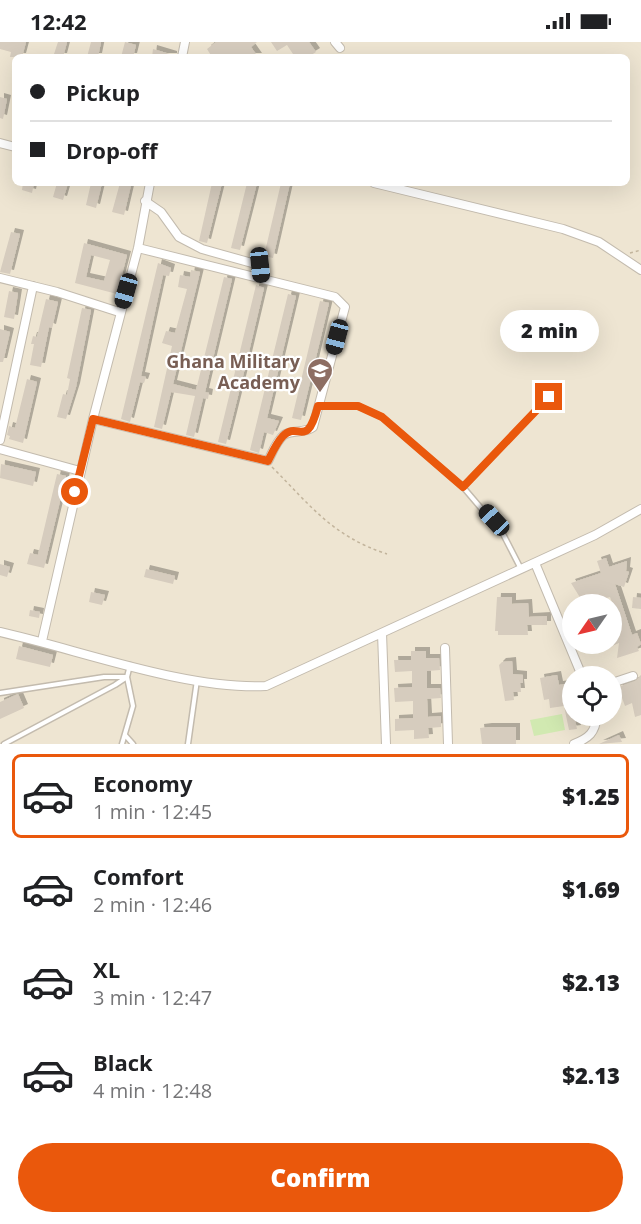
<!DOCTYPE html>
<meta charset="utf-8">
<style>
:root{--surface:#fff;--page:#f2f2f2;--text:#202124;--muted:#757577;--line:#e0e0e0;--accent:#ea580c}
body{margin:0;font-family:"Open Sans",sans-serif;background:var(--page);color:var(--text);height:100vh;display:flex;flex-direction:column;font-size:22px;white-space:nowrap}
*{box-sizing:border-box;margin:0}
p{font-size:20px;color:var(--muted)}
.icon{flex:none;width:33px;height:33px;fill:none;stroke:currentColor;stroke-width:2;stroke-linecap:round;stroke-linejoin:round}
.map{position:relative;height:702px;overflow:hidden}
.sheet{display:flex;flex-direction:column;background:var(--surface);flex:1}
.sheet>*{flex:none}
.hud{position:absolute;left:12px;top:12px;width:618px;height:132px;border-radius:9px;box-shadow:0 6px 24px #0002;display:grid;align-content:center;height:132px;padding:0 18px;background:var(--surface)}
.needle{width:39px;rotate:236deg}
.fabs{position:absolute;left:562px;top:552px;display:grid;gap:12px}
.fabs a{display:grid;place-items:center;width:60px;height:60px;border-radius:50%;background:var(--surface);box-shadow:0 6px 24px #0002;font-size:30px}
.end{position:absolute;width:27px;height:27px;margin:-14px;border:8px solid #ea580c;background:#fff;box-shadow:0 0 0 3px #fff}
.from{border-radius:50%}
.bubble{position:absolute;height:42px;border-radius:21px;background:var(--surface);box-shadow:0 6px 24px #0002;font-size:20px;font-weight:800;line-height:42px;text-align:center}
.car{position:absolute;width:18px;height:36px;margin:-18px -9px;border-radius:8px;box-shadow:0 0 4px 2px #0007;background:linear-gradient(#222 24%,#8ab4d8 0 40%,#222 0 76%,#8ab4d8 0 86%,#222 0)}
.hud b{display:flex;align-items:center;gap:21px;height:57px;font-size:22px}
.hud b+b{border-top:2px solid var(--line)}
.hud i{width:15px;height:15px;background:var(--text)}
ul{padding:10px 0 0;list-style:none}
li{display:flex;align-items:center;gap:18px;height:84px;margin:0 12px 9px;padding:0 6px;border:3px solid transparent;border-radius:9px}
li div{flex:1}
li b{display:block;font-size:22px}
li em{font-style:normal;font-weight:800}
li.active{border-color:var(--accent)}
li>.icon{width:54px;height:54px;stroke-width:1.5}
.button{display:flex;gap:12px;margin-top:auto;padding:12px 18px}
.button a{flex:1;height:69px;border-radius:36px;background:var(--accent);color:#fff;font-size:24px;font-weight:800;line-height:69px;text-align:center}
.status{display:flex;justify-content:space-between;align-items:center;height:42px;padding:0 30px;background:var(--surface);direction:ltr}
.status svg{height:16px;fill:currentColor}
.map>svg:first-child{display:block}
.education{fill:#eee5d2;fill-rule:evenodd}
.green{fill:#d1e9b1}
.building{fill:#d6ccbe;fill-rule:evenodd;filter:url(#shadow)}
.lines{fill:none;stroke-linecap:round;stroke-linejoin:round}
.lane-casing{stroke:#c3bbae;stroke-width:7}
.street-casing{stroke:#c3bbae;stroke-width:10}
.path{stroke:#c2b49c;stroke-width:1.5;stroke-dasharray:3 3;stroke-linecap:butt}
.lane{stroke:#fff;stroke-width:4}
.street{stroke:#fff;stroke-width:8}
.route{stroke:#ea580c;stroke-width:8}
.labels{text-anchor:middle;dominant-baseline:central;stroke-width:4.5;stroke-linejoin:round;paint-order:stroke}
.education-label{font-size:18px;font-weight:bold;fill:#785e54;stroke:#fff;text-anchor:end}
</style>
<div class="status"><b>12:42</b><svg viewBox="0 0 49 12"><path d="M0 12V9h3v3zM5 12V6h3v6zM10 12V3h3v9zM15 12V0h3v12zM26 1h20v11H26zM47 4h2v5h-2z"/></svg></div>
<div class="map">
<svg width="641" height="702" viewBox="0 0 641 702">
<defs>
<filter id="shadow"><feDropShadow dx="4" dy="-4" stdDeviation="0" flood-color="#0004"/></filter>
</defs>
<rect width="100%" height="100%" fill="#f4f1e9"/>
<!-- education -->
<path class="education" d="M 0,0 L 641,0 L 641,702 L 0,702 ZM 15,15 L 627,15 L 627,141 L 15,141 ZM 573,562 L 612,562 L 612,602 L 573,602 ZM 573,634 L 612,634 L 612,674 L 573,674 Z"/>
<!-- green -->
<path class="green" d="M 562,672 L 565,688 L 534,694 L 530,678 Z"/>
<!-- building -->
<path class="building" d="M 0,0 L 26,0 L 22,15 L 10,15 L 11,10 L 0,7 Z
M 58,0 L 67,0 L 63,15 L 53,15 Z
M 91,0 L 101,0 L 98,15 L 87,15 Z
M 125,0 L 136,3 L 133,15 L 121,15 Z
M 216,0 L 257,0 L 251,5 L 258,15 L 212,15 L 207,7 Z
M 271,0 L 309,0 L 316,10 L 308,15 L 295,15 L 287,3 L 277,9 Z
M 153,7 L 173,13 L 173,15 L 152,15 Z
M 0,55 L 7,57 L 3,77 L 0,76 Z
M 23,141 L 34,141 L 32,151 L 22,148 Z
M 57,141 L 68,141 L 63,158 L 53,155 Z
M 91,141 L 102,141 L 96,166 L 86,163 Z
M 120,141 L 131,143 L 124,173 L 112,170 Z
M 212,141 L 222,141 L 207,201 L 199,199 Z
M 247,141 L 257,141 L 240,208 L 231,206 Z
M 281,141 L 290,141 L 273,216 L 264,214 Z
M 11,190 L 20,192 L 10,232 L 0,230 Z
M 84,201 L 127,213 L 117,252 L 75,241 ZM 91,213 L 110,218 L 104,239 L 86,235 Z
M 158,221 L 171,226 L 169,234 L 163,233 L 141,334 L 146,335 L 144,341 L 140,340 L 130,380 L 121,377 Z
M 191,228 L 200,230 L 173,342 L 196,348 L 224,235 L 232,237 L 205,350 L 209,351 L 208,357 L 203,356 L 194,395 L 186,393 L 195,354 L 171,350 L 162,387 L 154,385 L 172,304 L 162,301 L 166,289 L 175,291 L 187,247 L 178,245 L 180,233 L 190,235 Z
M 256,243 L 264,246 L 247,318 L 226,402 L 218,400 Z
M 9,249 L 18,251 L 14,277 L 4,275 Z
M 288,252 L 296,254 L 267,376 L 279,379 L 273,393 L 264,390 L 259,411 L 250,408 Z
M 46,257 L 58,260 L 52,286 L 49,285 L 41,325 L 30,323 L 34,302 L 31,302 L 33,294 L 37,295 Z
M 320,259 L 329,261 L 301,378 L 292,376 Z
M 82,266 L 91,268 L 76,345 L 66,377 L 57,375 L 63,352 L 67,353 L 70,337 L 67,336 Z
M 0,287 L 10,290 L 3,320 L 0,320 Z
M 27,337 L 37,340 L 23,401 L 9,397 L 10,394 L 7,393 L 9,384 L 15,386 Z
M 1,422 L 36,430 L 33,444 L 0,436 Z
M 57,432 L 66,434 L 44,526 L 27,522 L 30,511 L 38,513 Z
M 606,516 L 609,525 L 627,519 L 626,529 L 629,530 L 624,545 L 615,542 L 632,593 L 637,591 L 641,602 L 637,605 L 639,609 L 617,616 L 619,601 L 612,604 L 612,572 L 616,571 L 610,555 L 584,562 L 571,541 L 601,531 L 597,519 Z
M 0,522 L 10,525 L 7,535 L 0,533 Z
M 146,527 L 175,534 L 173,542 L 144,535 Z
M 91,550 L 105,553 L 102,563 L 89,560 Z
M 497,555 L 512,555 L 512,562 L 528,561 L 529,575 L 547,574 L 547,583 L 527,583 L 528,593 L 498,593 L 498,589 L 495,589 Z
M 633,555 L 641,556 L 641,567 L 632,566 Z
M 30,568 L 40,570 L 39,576 L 29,574 Z
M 19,604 L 53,613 L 50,625 L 16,617 Z
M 411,609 L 426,609 L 426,616 L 439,616 L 440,628 L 427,629 L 427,646 L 440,646 L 441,656 L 427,657 L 428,675 L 441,674 L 441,685 L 428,686 L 429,696 L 414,697 L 414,688 L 395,689 L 395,677 L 413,676 L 413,659 L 395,660 L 394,646 L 412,645 L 412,629 L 395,630 L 394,618 L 411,618 Z
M 512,619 L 513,632 L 523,633 L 523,641 L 520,641 L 521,650 L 513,650 L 514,658 L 505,659 L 499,623 L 502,620 Z
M 557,633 L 559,643 L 571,641 L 572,647 L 568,648 L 577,687 L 569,688 L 564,664 L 550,666 L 549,657 L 544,658 L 540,636 Z
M 641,634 L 641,673 L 635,675 L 632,661 L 625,664 L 618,645 L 635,639 Z
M 18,652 L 24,666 L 0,677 L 0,660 Z
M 488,685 L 516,685 L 516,702 L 482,702 L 480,686 Z
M 619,693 L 622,700 L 599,702 Z"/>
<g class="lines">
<defs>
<path id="lane" d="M 320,364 L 358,364 L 382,375 L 463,445 L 549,355
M 463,445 L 503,492 L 521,527
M 0,651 L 104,635 L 127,635 L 133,664 L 122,702
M 125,693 L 133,702
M 4,702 L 115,643 L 127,635 L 130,623
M 188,702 L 197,638"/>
<path id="street" d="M 335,0 L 340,6
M 182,15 L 185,0
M 0,101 L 15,105
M 374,141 L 563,187 L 599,200 L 641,228
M 145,159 L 161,170 L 179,195 L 202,207 L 259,223 L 261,237
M 0,236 L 57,250 L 119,270
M 93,377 L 268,419 C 272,411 277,398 284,393 C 292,387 304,392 313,385 L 345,265 L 335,255 L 138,206
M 0,398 L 33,244
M 0,407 L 80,429
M 535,521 L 582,634
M 0,590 C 80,608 186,648 266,644 L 595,493 L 641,467
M 382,591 L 386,702
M 42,599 L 93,377 L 138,206 L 150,141
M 445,606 L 448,702
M 612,641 L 633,634
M 574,702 C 589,696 595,691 597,674"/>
</defs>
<!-- lane casing -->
<use href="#lane" class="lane-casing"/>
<!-- street casing -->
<use href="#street" class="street-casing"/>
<!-- path -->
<path class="path" d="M 630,211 L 641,208
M 272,425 C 311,464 332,494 387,512"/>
<!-- lane -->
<use href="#lane" class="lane"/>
<!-- street -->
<use href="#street" class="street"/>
</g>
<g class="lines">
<!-- route -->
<path class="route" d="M 75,450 L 93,377 L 268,419 C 272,411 277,400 283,394 C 299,378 306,409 318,364 L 358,364 L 382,375 L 463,445 L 549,355"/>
</g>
<!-- icons -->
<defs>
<symbol id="school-pin" viewBox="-11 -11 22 30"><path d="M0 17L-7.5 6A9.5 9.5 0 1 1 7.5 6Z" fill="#8d6e63" stroke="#fff"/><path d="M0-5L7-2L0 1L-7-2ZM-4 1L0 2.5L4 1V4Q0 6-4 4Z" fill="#fff"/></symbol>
</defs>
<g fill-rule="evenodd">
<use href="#school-pin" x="305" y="314" width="30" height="40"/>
</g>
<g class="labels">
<!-- education labels -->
<g class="education-label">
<text x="300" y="319">Ghana Military<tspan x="300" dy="21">Academy</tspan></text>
</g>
</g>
</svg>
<div class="fabs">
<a><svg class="needle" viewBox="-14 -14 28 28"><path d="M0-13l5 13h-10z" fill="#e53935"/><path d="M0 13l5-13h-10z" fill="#757577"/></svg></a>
<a><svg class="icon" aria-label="locate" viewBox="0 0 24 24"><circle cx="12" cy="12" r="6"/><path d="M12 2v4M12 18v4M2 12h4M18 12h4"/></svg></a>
</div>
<i class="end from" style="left:75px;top:450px"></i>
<i class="end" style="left:549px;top:355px"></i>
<div class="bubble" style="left:500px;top:268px;width:99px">2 min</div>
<i class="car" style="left:260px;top:223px;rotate:174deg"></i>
<i class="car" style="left:126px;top:249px;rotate:196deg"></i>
<i class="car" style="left:337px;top:295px;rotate:195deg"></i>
<i class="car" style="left:494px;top:478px;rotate:317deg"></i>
<div class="hud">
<b><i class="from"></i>Pickup</b>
<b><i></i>Drop-off</b>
</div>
</div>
<section class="sheet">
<ul>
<li class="active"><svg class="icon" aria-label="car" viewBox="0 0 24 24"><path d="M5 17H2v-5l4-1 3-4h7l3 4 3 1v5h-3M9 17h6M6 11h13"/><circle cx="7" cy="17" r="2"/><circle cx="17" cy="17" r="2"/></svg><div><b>Economy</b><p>1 min · 12:45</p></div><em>$1.25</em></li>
<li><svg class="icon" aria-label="car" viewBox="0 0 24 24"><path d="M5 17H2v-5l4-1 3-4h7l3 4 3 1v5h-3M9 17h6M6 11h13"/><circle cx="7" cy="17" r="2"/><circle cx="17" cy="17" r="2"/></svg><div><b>Comfort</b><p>2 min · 12:46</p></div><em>$1.69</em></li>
<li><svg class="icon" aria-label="car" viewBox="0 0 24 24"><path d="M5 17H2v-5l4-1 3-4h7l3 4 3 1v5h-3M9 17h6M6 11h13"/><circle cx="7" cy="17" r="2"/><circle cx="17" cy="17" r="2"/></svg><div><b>XL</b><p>3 min · 12:47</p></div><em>$2.13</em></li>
<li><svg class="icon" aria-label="car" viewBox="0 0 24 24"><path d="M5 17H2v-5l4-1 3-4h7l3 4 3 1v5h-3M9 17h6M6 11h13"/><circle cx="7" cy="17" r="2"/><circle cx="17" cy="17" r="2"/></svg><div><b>Black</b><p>4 min · 12:48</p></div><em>$2.13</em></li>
</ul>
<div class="button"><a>Confirm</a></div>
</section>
